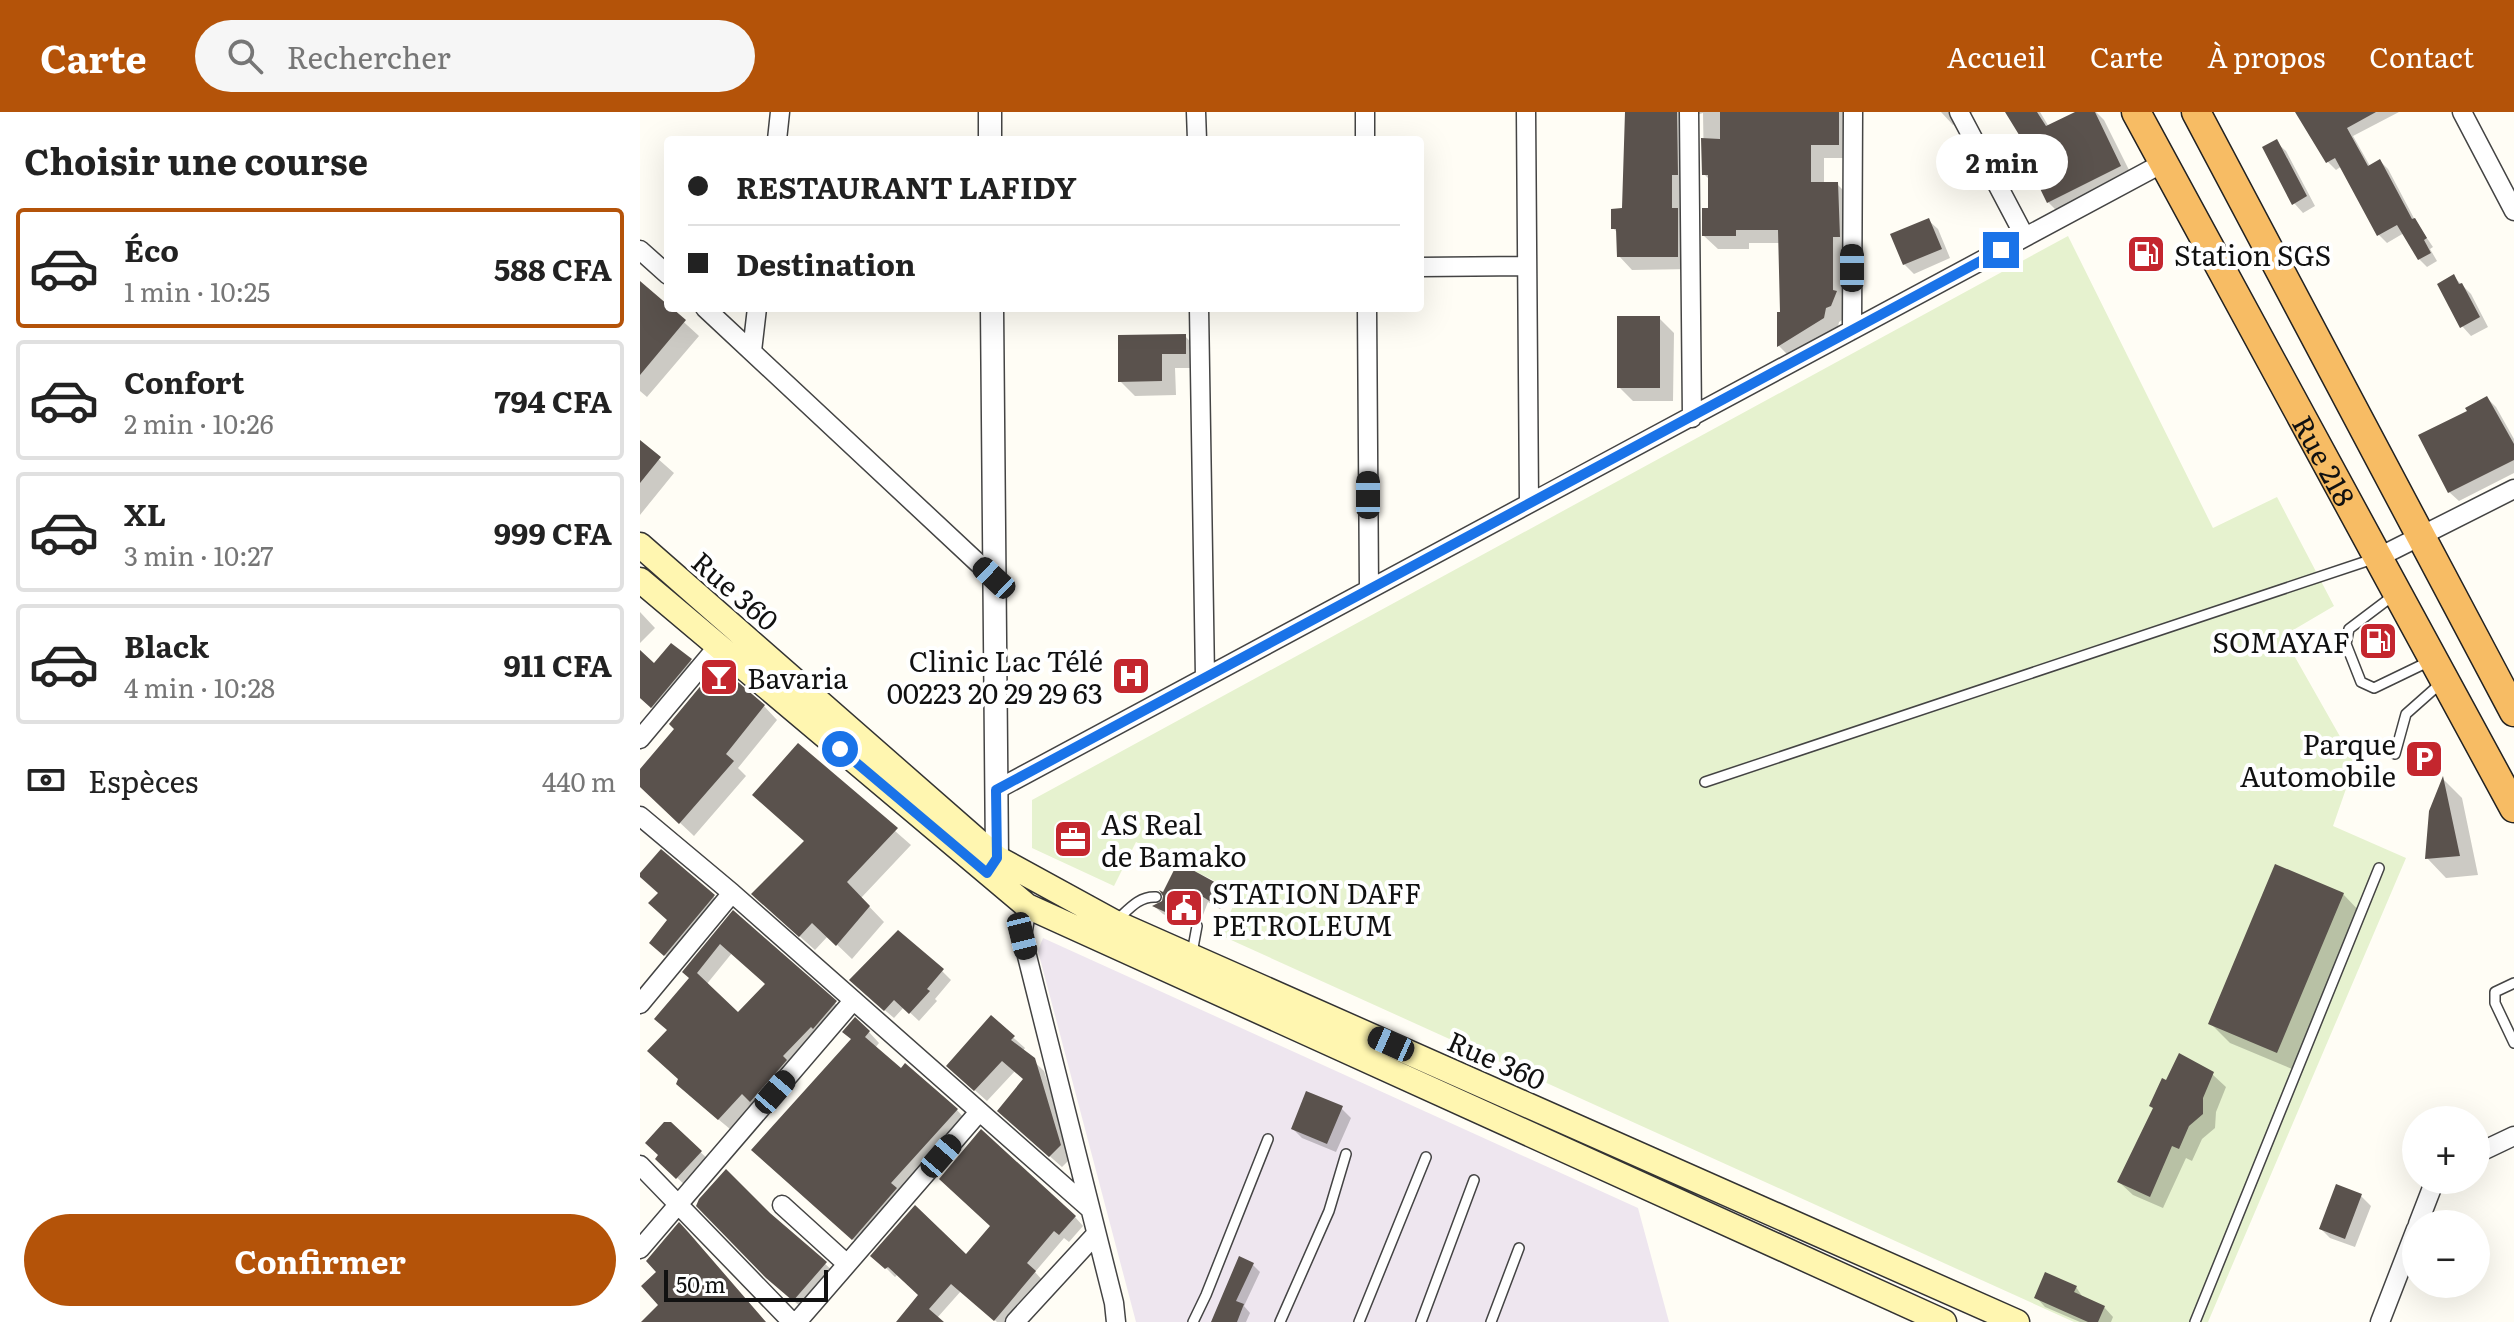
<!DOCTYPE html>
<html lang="fr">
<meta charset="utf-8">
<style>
:root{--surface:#fff;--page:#f6f6f6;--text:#222;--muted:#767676;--line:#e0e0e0;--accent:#b45309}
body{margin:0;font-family:Literata,serif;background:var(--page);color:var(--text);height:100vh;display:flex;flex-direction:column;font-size:30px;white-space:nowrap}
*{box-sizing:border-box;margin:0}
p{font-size:26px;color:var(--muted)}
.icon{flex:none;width:44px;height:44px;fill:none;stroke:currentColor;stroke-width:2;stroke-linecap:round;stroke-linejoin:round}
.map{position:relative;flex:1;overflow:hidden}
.details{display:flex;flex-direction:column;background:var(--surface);width:640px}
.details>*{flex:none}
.hud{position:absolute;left:24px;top:24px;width:760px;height:176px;border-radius:8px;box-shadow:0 8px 32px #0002;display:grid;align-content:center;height:176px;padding:0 24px;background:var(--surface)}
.buttons{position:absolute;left:1762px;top:994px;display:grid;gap:16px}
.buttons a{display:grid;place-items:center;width:88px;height:88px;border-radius:50%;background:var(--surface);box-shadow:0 8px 32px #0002;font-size:40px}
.scale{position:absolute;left:24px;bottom:20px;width:164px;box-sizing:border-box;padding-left:8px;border:4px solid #111;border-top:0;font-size:22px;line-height:28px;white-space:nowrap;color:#111;-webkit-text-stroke:6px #fff;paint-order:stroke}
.end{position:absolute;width:36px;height:36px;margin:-18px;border:10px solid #1a73e8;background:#fff;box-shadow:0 0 0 4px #fff}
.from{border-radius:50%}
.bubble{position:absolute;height:56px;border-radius:28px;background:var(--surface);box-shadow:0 8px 32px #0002;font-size:26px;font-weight:700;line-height:56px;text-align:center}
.car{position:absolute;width:24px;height:48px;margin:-24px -12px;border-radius:10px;box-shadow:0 0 6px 2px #0007;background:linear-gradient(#222 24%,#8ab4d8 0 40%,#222 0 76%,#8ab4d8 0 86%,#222 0)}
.hud b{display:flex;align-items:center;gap:28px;height:76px;font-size:30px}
.hud b+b{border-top:2px solid var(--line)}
.hud i{width:20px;height:20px;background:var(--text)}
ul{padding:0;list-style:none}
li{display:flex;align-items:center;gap:24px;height:120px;margin:0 16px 12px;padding:0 8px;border:4px solid var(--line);border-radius:8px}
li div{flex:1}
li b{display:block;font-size:30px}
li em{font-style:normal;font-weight:700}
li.current{border-color:var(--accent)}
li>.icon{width:72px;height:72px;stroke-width:1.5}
h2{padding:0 24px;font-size:36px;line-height:96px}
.pay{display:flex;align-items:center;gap:20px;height:88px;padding:0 24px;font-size:30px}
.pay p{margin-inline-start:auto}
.primary-button{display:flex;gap:16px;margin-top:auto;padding:16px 24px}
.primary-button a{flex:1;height:92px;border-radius:48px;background:var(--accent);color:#fff;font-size:32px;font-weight:700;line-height:92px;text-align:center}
header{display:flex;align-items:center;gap:48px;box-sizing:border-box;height:112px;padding:0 40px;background:var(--accent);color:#fff}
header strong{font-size:38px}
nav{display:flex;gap:44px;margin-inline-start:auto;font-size:28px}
.search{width:560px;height:72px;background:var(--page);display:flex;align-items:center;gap:20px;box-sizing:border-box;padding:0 28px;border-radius:44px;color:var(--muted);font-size:30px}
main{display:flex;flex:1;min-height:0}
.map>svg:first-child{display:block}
.industrial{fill:#eee6ef}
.pitch{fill:#e6f2cf}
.shadow{fill:#0003;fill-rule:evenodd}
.building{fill:#5a524d;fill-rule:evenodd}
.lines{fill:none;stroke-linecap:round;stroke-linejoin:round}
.service-casing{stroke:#444;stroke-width:12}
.minor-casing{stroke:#444;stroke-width:21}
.tertiary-casing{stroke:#444;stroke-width:25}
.secondary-casing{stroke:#333;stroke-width:27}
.trunk-casing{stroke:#222;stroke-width:31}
.service{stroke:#fff;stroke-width:9}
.minor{stroke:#fff;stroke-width:18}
.tertiary{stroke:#fff;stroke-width:22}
.secondary{stroke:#fff6b0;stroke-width:24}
.trunk{stroke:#f7bc64;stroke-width:28}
.route{stroke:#1a73e8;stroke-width:10}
.labels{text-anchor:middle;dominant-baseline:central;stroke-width:8;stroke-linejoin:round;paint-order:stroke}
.poi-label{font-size:28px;fill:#111;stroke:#fff;text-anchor:start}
.street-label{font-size:28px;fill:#111;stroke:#fff}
</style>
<header>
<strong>Carte</strong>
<div class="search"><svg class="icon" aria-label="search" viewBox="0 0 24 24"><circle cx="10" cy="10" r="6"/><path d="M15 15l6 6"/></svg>Rechercher</div>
<nav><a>Accueil</a><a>Carte</a><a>À propos</a><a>Contact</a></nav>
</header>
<main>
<section class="details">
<h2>Choisir une course</h2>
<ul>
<li class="current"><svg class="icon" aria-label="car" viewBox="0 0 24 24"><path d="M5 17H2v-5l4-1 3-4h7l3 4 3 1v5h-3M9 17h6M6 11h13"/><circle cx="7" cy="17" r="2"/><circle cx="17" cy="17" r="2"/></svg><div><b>Éco</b><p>1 min · 10:25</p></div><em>588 CFA</em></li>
<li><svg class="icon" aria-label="car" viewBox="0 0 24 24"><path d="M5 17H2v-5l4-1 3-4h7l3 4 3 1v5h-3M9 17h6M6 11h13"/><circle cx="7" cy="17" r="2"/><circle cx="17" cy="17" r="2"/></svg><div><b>Confort</b><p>2 min · 10:26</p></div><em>794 CFA</em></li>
<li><svg class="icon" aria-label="car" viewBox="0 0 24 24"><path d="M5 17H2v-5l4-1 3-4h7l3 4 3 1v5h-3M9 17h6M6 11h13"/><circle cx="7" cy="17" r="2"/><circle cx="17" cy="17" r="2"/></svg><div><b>XL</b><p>3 min · 10:27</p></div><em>999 CFA</em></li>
<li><svg class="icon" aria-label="car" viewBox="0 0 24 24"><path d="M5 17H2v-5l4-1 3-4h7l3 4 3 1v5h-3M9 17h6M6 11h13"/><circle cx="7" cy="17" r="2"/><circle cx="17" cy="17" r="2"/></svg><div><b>Black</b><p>4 min · 10:28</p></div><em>911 CFA</em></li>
</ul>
<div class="pay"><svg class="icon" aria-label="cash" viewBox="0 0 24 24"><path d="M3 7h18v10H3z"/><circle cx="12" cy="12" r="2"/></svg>Espèces<p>440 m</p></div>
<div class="primary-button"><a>Confirmer</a></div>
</section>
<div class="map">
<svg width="1874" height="1210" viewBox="0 0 1874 1210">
<rect width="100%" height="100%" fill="#fffdf5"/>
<!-- industrial -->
<path class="industrial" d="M 403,826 L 998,1096 L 1029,1210 L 496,1210 L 398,839 Z"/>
<!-- pitch -->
<path class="pitch" d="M 1428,124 L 1573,416 L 1637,385 L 1694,494 L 1643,524 L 1715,651 L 1693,714 L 1766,746 L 1568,1210 L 1434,1210 L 580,823 L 599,781 L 496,730 L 474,774 L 392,736 L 392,688 Z"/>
<!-- shadow -->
<path class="shadow" d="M 987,0 L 1211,0 L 1211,46 L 1184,46 L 1184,72 L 1197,72 L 1211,86 L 1204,207 L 1199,210 L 1197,220 L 1152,247 L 1139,234 L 1139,202 L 1142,202 L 1140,131 L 1109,131 L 1109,137 L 1078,137 L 1064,124 L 1070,98 L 1070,68 L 1064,62 L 1063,1 L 1056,3 L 1051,157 L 992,158 L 979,144 L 978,121 L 973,116 L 984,98 Z
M 1301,0 L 1333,0 L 1313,13 Z
M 1367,0 L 1400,0 L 1409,15 L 1439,0 L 1456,0 L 1464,8 L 1494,68 L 1422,104 L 1408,90 L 1384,27 Z
M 1658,0 L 1759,0 L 1713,24 L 1730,54 L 1740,49 L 1748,57 L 1776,110 L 1793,135 L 1790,137 L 1797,149 L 1787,155 L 1779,147 L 1764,121 L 1747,131 L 1739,123 L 1702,54 L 1696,58 L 1688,50 Z
M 1636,30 L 1646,39 L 1675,94 L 1663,101 L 1654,91 Z
M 1288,108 L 1298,117 L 1310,146 L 1274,162 L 1264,152 Z
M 1814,165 L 1831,182 L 1848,215 L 1831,224 L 1822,214 Z
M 0,170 L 59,224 L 7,285 L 0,279 Z
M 1019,206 L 1034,221 L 1033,289 L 993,289 L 979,275 Z
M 545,224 L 559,239 L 559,256 L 535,256 L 536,283 L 495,284 L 480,269 Z
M 1847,286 L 1856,295 L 1874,327 L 1874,361 L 1819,389 L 1809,380 L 1830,299 Z
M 0,331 L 34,361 L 0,403 Z
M 0,500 L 15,516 L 0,531 Z
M 0,541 L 14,554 L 50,548 L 61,559 L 23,605 L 0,586 Z
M 124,594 L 137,608 L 98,656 L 106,664 L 54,724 L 0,673 L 0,660 Z
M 158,634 L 271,733 L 221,786 L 244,810 L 212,847 L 188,824 L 175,838 L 129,797 L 166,730 Z
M 1804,668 L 1822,686 L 1838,763 L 1806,766 L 1787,746 Z
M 579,774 L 588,783 L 580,797 L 568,790 L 563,803 L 555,805 L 554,816 L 523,802 L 515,795 Z
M 1703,782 L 1722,802 L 1657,959 L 1590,931 L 1571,912 Z
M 73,784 L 86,797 L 38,856 L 12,830 L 29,808 Z
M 94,801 L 206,901 L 90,1017 L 49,983 L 40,967 L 29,919 L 51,866 ZM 92,841 L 127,872 L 98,903 L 66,873 Z
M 302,859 L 311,868 L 295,887 L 297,889 L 279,909 L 264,895 L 254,906 L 220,877 Z
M 351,906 L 385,936 L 383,939 L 404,959 L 432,1045 L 422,1055 L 371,1010 L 385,968 L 375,959 L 347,989 L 320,965 Z
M 229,920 L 239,931 L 235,936 L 261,959 L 317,998 L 327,1009 L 224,1137 L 124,1049 L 214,928 Z
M 1572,962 L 1586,975 L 1576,1000 L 1575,1016 L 1562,1027 L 1552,1049 L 1546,1046 L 1523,1096 L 1493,1083 L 1479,1070 L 1515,997 Z
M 701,996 L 711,1006 L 696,1040 L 662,1026 L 653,1017 Z
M 28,1010 L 70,1049 L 47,1075 L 17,1047 L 20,1044 L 8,1031 Z
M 1697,1075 L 1721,1084 L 1731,1094 L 1715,1135 L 1690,1126 L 1681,1117 Z
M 435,1105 L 443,1114 L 429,1130 L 424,1126 L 395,1160 L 403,1169 L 368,1210 L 357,1210 L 321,1179 L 297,1206 L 301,1210 L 259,1210 L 281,1183 L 258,1162 L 255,1165 L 242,1152 L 326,1145 Z
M 158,1127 L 195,1161 L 163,1197 L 138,1175 Z
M 613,1153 L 620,1160 L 604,1194 L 610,1201 L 606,1210 L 573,1210 Z
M 1436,1175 L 1444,1187 L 1464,1195 L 1473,1205 L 1471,1210 L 1440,1210 L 1405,1195 L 1396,1185 Z"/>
<!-- building -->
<path class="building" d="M 985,0 L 1037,0 L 1038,63 L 1032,63 L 1032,96 L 1038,96 L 1038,145 L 977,145 L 976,117 L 971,117 L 971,97 L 982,96 Z
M 1080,0 L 1199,0 L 1199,33 L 1171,33 L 1171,70 L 1198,70 L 1200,125 L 1193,125 L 1193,178 L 1197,179 L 1191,194 L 1186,196 L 1184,206 L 1137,235 L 1137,200 L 1140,200 L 1138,118 L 1096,118 L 1096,124 L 1062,124 L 1062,96 L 1068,96 L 1068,63 L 1062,63 L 1061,26 L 1080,27 Z
M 1365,0 L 1397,0 L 1406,14 L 1435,0 L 1455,0 L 1481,54 L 1407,91 L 1377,29 L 1381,26 Z
M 1655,0 L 1736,0 L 1707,16 L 1728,54 L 1740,47 L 1772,107 L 1775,106 L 1787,126 L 1784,128 L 1791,141 L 1778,148 L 1757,113 L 1737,124 L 1695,46 L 1686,51 Z
M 1637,27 L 1667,84 L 1652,93 L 1622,35 Z
M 1289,106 L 1302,137 L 1263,153 L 1250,122 Z
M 1814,162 L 1819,172 L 1822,171 L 1840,205 L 1820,216 L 1797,172 Z
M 0,169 L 28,193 L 28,196 L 32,196 L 46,208 L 0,263 Z
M 977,204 L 1020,204 L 1020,276 L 977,276 Z
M 546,222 L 546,242 L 522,242 L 522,269 L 478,270 L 478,223 Z
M 1847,284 L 1874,332 L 1874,348 L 1808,381 L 1778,323 L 1827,299 L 1825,296 Z
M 0,328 L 21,345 L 0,371 Z
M 31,531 L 52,547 L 11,596 L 0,586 L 0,538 L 14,551 Z
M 78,553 L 125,593 L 86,642 L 94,649 L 39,712 L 0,675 L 0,657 L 34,617 L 29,612 Z
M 158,631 L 258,716 L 207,770 L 230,794 L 196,834 L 172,811 L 159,825 L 111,782 L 164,729 L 112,683 Z
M 1803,664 L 1820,744 L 1785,747 L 1789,699 Z
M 21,737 L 75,783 L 24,844 L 9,831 L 27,808 L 8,791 L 18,781 L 0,765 L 0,761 Z
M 538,750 L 580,773 L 571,790 L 560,783 L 554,795 L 547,797 L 545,802 L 547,810 L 512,794 L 522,789 L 523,784 L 519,778 L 523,780 Z
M 1635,752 L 1704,781 L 1637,941 L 1568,912 Z
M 93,798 L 197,889 L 173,917 L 171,915 L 143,944 L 147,948 L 110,990 L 102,982 L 78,1008 L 36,972 L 38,967 L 7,939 L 27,918 L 14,907 L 49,866 L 42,860 ZM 80,832 L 125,872 L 98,900 L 57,861 Z
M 258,818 L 304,857 L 287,877 L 290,879 L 269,902 L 254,888 L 244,899 L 209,868 Z
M 351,903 L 375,924 L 371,928 L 395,946 L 421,1033 L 409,1045 L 357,999 L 383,967 L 362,949 L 334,979 L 306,954 Z
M 215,905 L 230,919 L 225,925 L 261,956 L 265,951 L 318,997 L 251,1071 L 257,1076 L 212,1128 L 111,1038 L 211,927 L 202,920 Z
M 1539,941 L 1574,960 L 1563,986 L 1563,1002 L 1549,1014 L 1539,1037 L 1532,1034 L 1510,1085 L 1477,1070 L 1513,996 L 1509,994 L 1522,966 L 1526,968 Z
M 666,979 L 703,994 L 687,1032 L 651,1017 Z
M 24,1010 L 31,1010 L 62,1039 L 36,1067 L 15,1047 L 18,1043 L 5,1031 Z
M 341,1017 L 436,1104 L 419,1123 L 414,1119 L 387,1151 L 396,1159 L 354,1209 L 311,1172 L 289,1197 L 304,1210 L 256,1210 L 278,1183 L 248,1155 L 245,1157 L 230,1144 L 275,1093 L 326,1142 L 350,1114 L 299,1067 Z
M 86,1057 L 130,1101 L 187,1150 L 153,1189 L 126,1166 L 56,1094 L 59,1087 Z
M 1696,1072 L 1722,1082 L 1705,1127 L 1679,1117 Z
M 39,1110 L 49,1121 L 126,1210 L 1,1210 L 18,1193 L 1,1174 L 16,1160 L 6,1149 Z
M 599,1144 L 614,1151 L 596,1189 L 604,1192 L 597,1210 L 571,1210 Z
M 1405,1160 L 1437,1174 L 1434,1180 L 1465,1194 L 1458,1210 L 1448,1210 L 1394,1186 Z"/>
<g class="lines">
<defs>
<path id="service" d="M 1754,483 L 1709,517 L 1706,532 L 1721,570 L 1734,576 L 1790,549
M 1755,642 L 1766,602 L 1801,571
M 1065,670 L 1733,447
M 552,802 L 557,814 L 552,841
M 477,808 C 489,797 499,784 516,785
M 1874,871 L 1855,880 L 1855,891 L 1874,931
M 553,1210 L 566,1183 L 628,1027
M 640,1210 L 689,1099 L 706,1042
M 719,1210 L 786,1045
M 781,1210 L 834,1068
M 851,1210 L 879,1136
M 1555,1210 L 1739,756"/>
<path id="minor" d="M 556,0 L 557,28
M 725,0 L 725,28
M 886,0 L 889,390
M 1049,0 L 1052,306
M 1319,0 L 1385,125
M 1822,0 L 1874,99
M 137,28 L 140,0
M 0,138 L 28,163
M 780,155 L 887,154
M 65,196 L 354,466
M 559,196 L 565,565
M 727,196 L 729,477
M 1212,218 L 1213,0
M 112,239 L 117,196
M 1737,446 L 1874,377
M 0,627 L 78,534
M 356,678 L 1523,51
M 0,704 L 92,781 L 450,1097
M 387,794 L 382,824 L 474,1191 L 476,1210
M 0,892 L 92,781
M 1836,1042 L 1874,1024
M 0,1053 L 152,1210
M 142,1093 L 207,1152
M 1778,1112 L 1795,1068
M 0,1137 L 212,890
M 157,1210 L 339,1000
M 375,1210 L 456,1122
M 1740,1210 L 1776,1117"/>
<path id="tertiary" d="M 350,0 L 350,28
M 350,756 L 357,746 L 352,196"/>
<path id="secondary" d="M 0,433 L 357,746 L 474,810 L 1377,1210
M 0,468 L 387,794 L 1304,1210"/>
<g id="trunk">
<path id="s1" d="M 1496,0 L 1874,696"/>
<path d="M 1556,0 L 1874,600"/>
</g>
</defs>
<!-- service casing -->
<use href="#service" class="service-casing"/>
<!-- minor casing -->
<use href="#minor" class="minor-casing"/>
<!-- tertiary casing -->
<use href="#tertiary" class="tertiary-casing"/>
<!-- secondary casing -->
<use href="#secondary" class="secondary-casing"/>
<!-- trunk casing -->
<use href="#trunk" class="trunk-casing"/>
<!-- service -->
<use href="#service" class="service"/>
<!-- minor -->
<use href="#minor" class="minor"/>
<!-- tertiary -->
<use href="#tertiary" class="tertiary"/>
<!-- secondary -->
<use href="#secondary" class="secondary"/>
<!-- trunk -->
<use href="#trunk" class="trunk"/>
</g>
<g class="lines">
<!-- route -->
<path class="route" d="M 200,637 L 347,761 L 357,746 L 356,678 L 1361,138"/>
</g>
<!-- icons -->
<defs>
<symbol id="fuel-square" viewBox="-11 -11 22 22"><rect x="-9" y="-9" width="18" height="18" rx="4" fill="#c4262e" stroke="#fff"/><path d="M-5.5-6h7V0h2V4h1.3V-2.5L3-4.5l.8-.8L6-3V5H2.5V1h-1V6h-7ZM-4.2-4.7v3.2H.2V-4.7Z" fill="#fff"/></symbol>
<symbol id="hospital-square" viewBox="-11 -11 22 22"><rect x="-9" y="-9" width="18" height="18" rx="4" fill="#c4262e" stroke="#fff"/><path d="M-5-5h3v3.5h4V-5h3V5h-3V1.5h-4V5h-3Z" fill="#fff"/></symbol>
<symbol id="bar-square" viewBox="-11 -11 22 22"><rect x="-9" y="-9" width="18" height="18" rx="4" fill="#c4262e" stroke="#fff"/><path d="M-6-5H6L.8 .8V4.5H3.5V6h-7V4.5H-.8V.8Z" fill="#fff"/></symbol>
<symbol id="parking-square" viewBox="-11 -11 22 22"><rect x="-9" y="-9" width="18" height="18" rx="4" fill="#c4262e" stroke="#fff"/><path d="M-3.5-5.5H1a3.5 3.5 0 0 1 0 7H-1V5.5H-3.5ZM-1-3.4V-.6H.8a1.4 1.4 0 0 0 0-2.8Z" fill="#fff"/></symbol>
<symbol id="office-square" viewBox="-11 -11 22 22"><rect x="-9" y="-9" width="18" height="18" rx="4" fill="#c4262e" stroke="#fff"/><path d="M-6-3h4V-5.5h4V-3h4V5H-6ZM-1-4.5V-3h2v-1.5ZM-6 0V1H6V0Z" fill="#fff"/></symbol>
<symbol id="civic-square" viewBox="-11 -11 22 22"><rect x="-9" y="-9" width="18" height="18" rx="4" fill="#c4262e" stroke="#fff"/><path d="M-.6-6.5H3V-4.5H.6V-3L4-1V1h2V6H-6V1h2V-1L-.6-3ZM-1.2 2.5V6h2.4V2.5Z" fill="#fff"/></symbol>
</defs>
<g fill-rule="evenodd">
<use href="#fuel-square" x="1484" y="120" width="44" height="44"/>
<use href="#fuel-square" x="1716" y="507" width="44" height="44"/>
<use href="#hospital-square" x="469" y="542" width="44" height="44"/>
<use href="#bar-square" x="57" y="543" width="44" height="44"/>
<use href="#parking-square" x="1762" y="625" width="44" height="44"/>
<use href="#office-square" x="411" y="705" width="44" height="44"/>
<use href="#civic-square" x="522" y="774" width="44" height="44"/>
</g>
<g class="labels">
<!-- poi labels -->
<g class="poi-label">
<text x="1534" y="142">Station SGS</text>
<text x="1710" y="529" text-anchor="end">SOMAYAF</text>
<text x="463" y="548" text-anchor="end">Clinic Lac Télé<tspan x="463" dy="32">00223 20 29 29 63</tspan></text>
<text x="107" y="565">Bavaria</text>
<text x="1756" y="631" text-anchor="end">Parque<tspan x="1756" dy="32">Automobile</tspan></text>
<text x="461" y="711">AS Real<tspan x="461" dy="32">de Bamako</tspan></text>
<text x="572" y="780">STATION DAFF<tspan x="572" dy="32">PETROLEUM</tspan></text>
</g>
<!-- street labels -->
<g class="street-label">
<text stroke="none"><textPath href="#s1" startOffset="396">Rue 218</textPath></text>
<text transform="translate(96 478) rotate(41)">Rue 360</text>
<text transform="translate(857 947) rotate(24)">Rue 360</text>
</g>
</g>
</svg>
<div class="buttons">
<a>+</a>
<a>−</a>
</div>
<div class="scale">50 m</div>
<i class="end from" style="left:200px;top:637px"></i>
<i class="end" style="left:1361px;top:138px"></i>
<div class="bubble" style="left:1296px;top:22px;width:132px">2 min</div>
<i class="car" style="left:1212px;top:156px;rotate:0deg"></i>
<i class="car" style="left:728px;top:383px;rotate:0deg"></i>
<i class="car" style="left:354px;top:466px;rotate:313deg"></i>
<i class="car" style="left:382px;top:824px;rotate:166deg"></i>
<i class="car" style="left:751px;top:932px;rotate:294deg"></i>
<i class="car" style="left:135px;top:980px;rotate:41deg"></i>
<i class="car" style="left:301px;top:1044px;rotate:41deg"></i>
<div class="hud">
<b><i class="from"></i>RESTAURANT LAFIDY</b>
<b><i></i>Destination</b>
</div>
</div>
</main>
